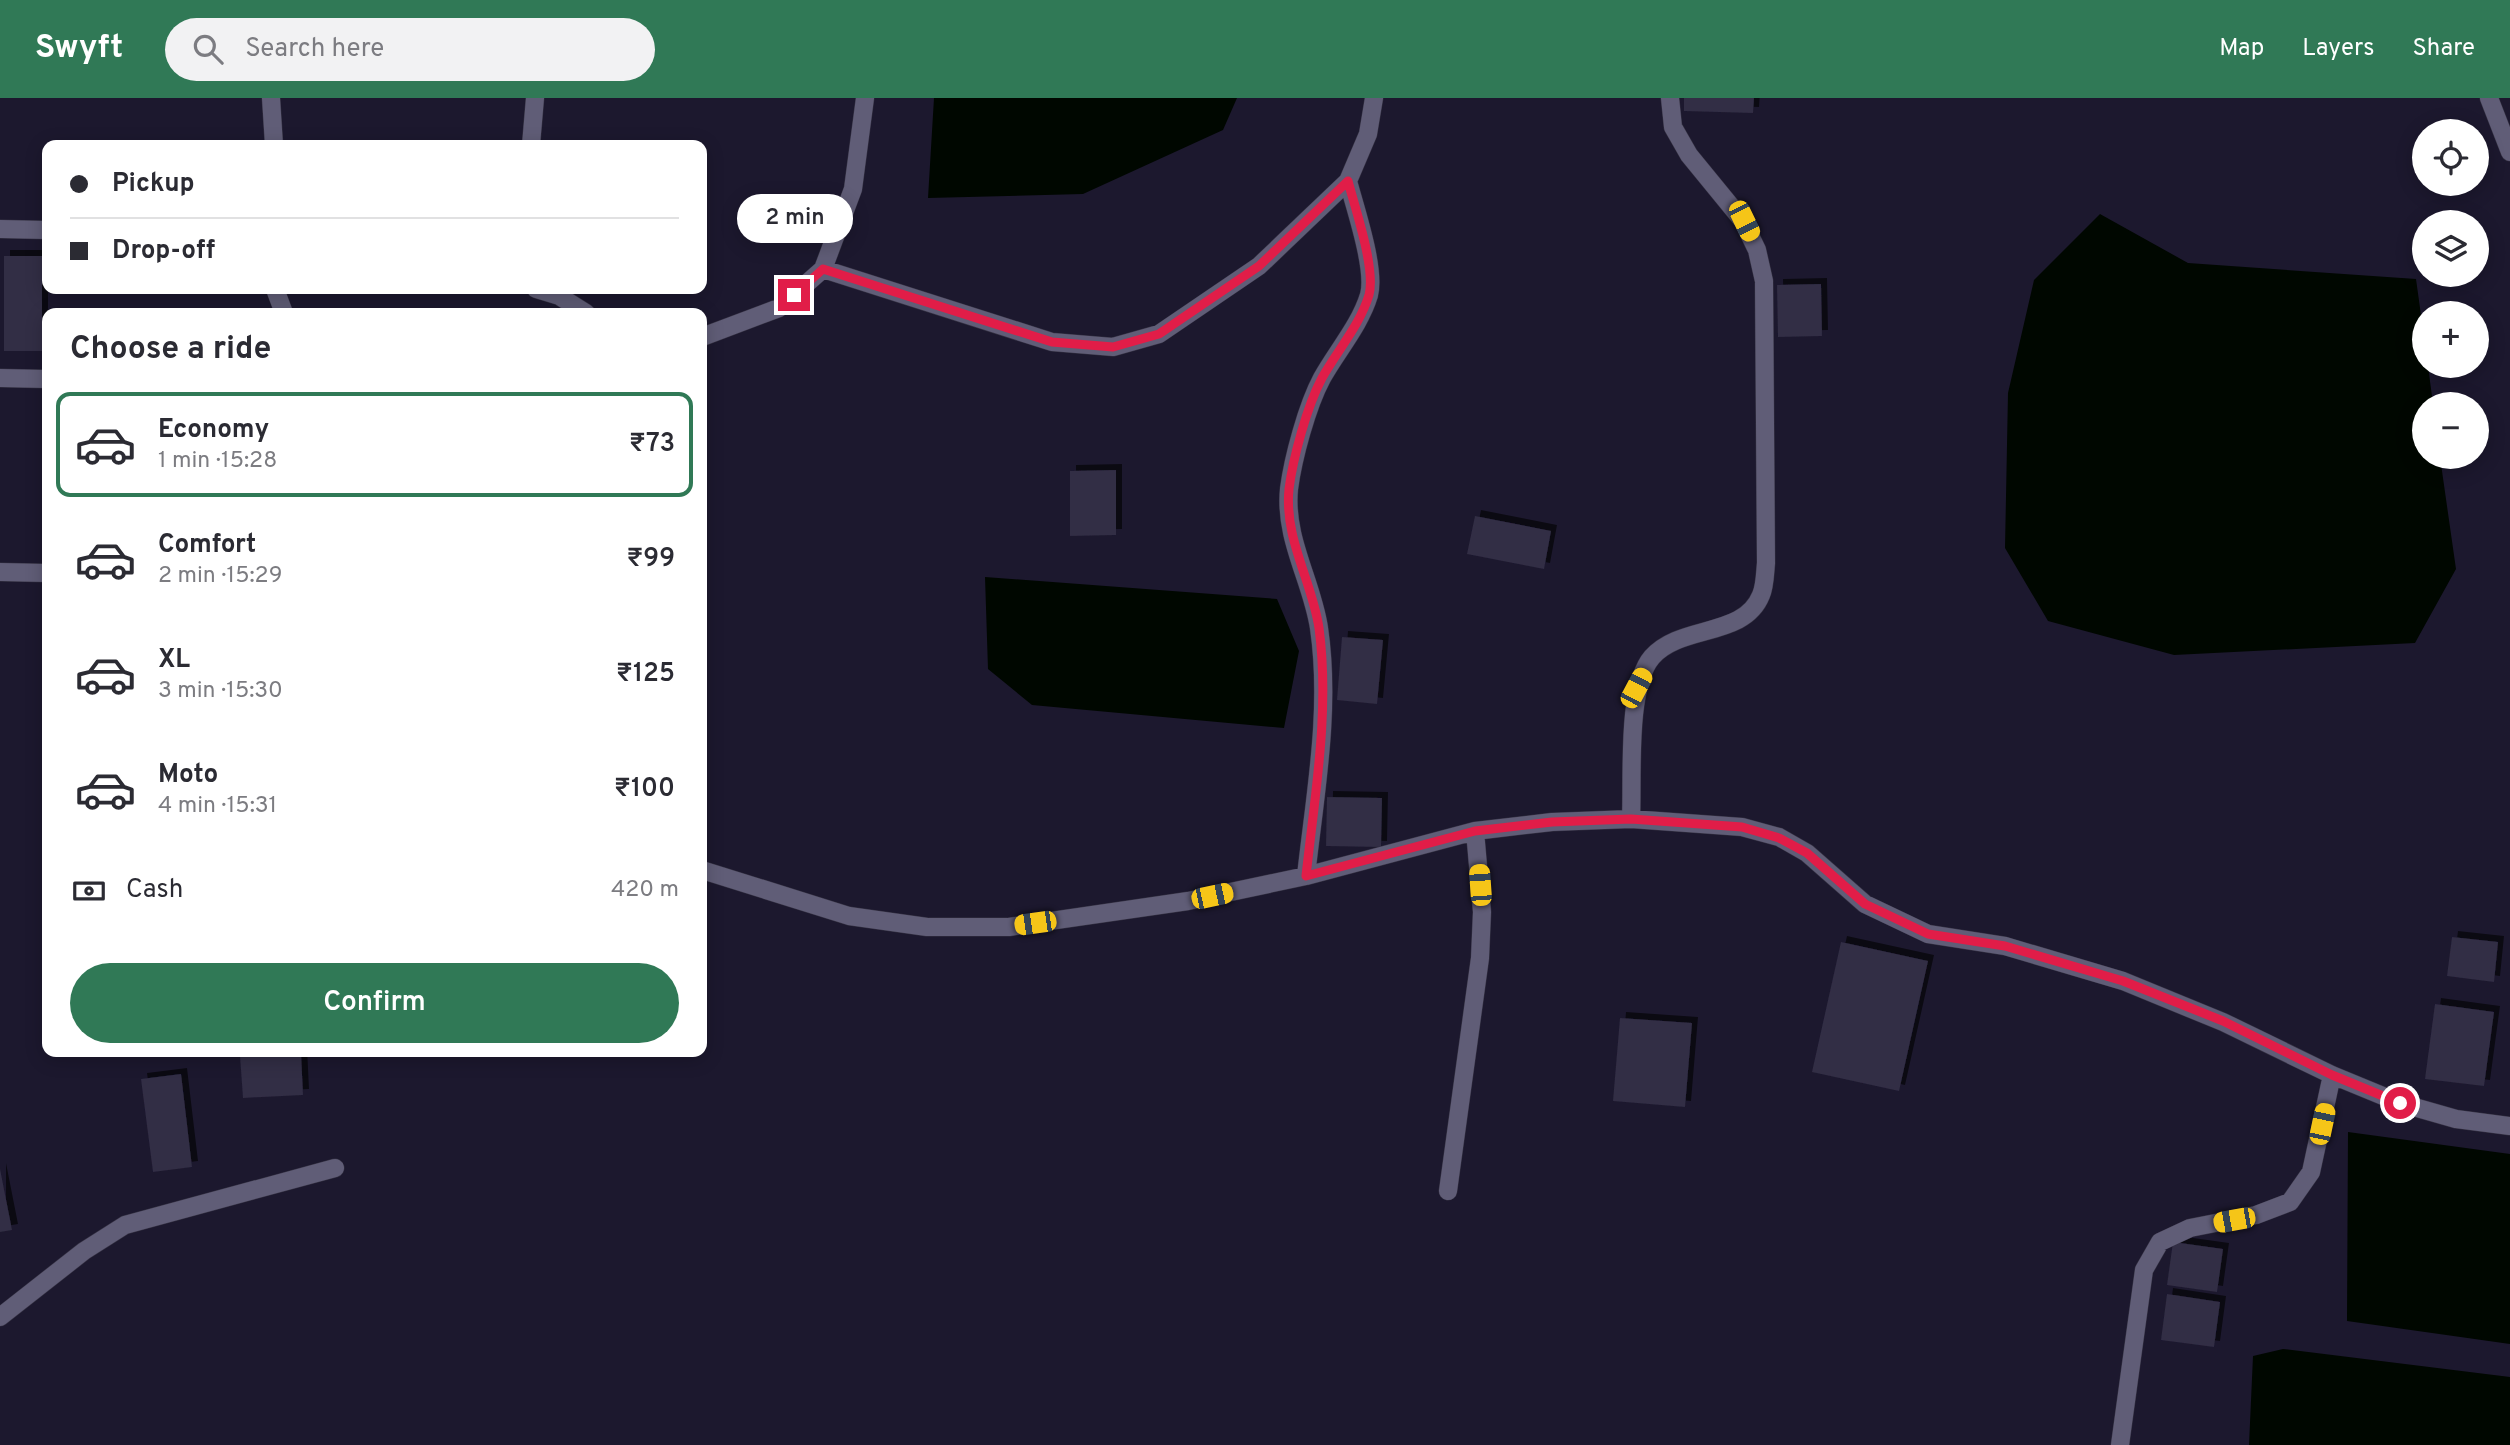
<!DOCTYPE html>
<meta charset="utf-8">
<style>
:root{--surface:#fff;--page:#f2f2f3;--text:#2b2b33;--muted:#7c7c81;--line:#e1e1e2;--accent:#307956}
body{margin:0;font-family:Overpass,sans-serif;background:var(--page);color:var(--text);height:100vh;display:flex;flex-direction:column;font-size:26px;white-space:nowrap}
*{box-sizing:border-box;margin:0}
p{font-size:23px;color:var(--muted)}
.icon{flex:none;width:38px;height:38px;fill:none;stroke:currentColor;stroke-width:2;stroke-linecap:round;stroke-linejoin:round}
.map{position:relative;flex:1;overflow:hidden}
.panel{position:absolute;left:42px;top:210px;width:665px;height:749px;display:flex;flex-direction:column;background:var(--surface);border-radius:14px;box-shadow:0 4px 18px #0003}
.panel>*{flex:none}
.banner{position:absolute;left:42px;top:42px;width:665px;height:154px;border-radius:14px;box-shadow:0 4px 18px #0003;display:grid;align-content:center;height:154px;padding:0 28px;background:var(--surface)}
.controls{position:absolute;left:2412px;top:21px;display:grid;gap:14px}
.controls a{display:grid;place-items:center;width:77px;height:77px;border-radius:50%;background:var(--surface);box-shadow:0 4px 18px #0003;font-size:35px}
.end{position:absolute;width:32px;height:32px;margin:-16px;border:9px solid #e11d48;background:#fff;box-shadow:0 0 0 4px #fff}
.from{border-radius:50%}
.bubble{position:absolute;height:49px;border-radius:24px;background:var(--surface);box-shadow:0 4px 18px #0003;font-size:23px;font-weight:600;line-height:49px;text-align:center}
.car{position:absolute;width:21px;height:42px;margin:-21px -10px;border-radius:9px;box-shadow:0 0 5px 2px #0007;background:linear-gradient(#f5c518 24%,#345 0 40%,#f5c518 0 76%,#345 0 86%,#f5c518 0)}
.banner b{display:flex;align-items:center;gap:24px;height:66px;font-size:26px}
.banner b+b{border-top:2px solid var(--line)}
.banner i{width:18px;height:18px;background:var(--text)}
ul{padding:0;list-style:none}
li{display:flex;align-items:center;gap:21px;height:105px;margin:0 14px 10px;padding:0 14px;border:4px solid transparent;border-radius:14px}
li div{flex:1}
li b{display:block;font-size:26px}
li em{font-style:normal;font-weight:600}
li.active{border-color:var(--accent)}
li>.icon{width:63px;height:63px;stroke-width:1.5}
h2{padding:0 28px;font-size:32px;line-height:84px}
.pay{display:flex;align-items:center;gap:18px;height:77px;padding:0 28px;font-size:26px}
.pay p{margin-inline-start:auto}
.button{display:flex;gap:14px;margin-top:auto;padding:14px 28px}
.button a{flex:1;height:80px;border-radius:42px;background:var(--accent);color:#fff;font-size:28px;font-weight:600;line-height:80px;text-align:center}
header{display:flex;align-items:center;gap:42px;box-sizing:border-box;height:98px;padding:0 35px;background:var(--accent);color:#fff}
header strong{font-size:33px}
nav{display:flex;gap:38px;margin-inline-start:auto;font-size:24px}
.search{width:490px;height:63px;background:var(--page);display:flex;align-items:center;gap:18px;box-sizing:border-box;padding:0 24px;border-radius:38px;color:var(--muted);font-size:26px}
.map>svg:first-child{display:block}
.water{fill:#000700}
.building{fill:#312d44;filter:url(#shadow)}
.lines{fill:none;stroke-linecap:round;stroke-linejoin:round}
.minor-casing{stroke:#363344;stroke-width:19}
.minor{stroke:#605d77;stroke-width:18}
.route{stroke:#e11d48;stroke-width:9}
</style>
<header>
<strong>Swyft</strong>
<div class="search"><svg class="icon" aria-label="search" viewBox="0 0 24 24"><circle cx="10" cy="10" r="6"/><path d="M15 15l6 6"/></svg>Search here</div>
<nav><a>Map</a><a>Layers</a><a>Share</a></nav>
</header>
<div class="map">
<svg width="2510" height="1347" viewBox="0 0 2510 1347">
<defs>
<filter id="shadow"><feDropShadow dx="6" dy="-6" stdDeviation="0" flood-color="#0009"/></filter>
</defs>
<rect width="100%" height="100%" fill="#1c182e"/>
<!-- water -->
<path class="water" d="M 934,0 L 1237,0 L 1223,32 L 1083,96 L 928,100 Z
M 2100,116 L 2188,165 L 2416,181 L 2424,239 L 2424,268 L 2428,268 L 2433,306 L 2424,306 L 2424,359 L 2440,359 L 2456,471 L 2415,545 L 2174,557 L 2048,523 L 2005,450 L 2008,295 L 2034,182 Z
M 985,479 L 1277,501 L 1299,553 L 1284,630 L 1032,607 L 988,571 Z
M 2348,1034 L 2510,1056 L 2510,1246 L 2347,1223 Z
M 2283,1251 L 2510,1279 L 2510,1347 L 2249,1347 L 2253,1258 Z"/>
<!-- building -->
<path class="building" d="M 1684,0 L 1754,0 L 1753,15 L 1684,13 Z
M 4,158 L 42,158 L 42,253 L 4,253 Z
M 1821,186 L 1822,238 L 1778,239 L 1777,187 Z
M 1116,372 L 1116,437 L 1070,438 L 1070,373 Z
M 1475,418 L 1551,433 L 1544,471 L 1467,456 Z
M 1342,539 L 1383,542 L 1377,606 L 1337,602 Z
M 1327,699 L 1382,700 L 1381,749 L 1326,748 Z
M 2452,839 L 2498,844 L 2494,884 L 2447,878 Z
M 1841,844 L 1928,863 L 1899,993 L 1812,974 Z
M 2435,906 L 2494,914 L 2484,988 L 2425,981 Z
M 1620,920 L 1692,925 L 1685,1009 L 1613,1003 Z
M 301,955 L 303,997 L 243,1000 L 240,958 Z
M 181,976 L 192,1069 L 153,1074 L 141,981 Z
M 0,1071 L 12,1132 L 0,1134 Z
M 2173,1144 L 2223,1151 L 2217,1194 L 2167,1187 Z
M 2167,1196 L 2220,1204 L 2214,1249 L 2161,1242 Z"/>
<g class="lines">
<defs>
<path id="minor" d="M 271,0 L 274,47
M 2489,0 L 2510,54
M 531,47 L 535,0
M 0,131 L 47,132
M 823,171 L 1052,244 L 1113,249 L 1159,236 L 1259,168 L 1348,83 L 1368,36 L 1374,0
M 275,191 L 284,215
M 536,191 L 559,198 L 586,215
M 702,239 L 779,210 L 823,171 L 853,91 L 865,0
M 0,280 L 47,281
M 0,474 L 47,475
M 1631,721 C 1633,680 1626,589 1652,559 C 1681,526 1744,540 1761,497 C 1765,488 1765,475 1766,465 L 1764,183 L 1757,152 L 1743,123 L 1689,57 L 1673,29 L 1670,0
M 702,772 L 849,818 L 927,829 L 1009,829 L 1188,803 L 1306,778 L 1475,733 L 1552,724 L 1631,721 L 1742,729 L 1779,739 L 1807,755 L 1865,806 L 1928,836 L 2005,848 L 2123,883 L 2223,924 L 2332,977 L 2400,1005 L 2456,1021 L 2510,1028
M 1306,778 C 1315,696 1331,612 1319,530 C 1312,483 1284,441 1289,391 C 1293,360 1307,308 1322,280 C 1337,253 1360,227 1369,197 C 1376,171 1355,110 1348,83
M 1448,1093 L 1480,860 L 1482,814 L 1475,733
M 0,1219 L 84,1153 L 125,1127 L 335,1070
M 2120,1347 L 2144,1172 L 2160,1144 L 2190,1130 L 2256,1117 L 2290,1104 L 2311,1074 L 2332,977"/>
</defs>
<!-- minor casing -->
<use href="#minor" class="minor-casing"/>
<!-- minor -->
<use href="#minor" class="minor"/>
</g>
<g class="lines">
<!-- route -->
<path class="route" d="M 794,197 L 823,171 L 1052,244 L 1113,249 L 1159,236 L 1259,168 L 1348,83 C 1355,110 1376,171 1369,197 C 1360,227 1337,253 1322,280 C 1307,308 1293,360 1289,391 C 1284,441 1312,483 1319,530 C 1330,612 1315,696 1306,778 L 1475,733 L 1552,724 L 1631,721 L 1742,729 L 1779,740 L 1807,755 L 1865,806 L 1928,836 L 2005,848 L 2123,883 L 2223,923 L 2332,977 L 2400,1005"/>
</g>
</svg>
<div class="controls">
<a><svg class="icon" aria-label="locate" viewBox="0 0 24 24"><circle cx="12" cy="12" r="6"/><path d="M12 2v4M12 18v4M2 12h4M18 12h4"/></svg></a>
<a><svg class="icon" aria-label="layers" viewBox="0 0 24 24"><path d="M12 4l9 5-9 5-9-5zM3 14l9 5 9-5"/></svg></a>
<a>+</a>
<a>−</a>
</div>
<i class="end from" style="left:2400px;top:1005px"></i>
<i class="end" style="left:794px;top:197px"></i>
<div class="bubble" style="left:737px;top:96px;width:116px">2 min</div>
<i class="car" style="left:1744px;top:123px;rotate:154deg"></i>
<i class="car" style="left:1636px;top:590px;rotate:28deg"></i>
<i class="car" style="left:1480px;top:787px;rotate:356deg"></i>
<i class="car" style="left:1212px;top:798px;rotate:78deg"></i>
<i class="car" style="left:1035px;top:825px;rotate:262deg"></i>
<i class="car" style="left:2322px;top:1026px;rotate:12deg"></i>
<i class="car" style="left:2234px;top:1122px;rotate:260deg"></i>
<div class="banner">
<b><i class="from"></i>Pickup</b>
<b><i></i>Drop-off</b>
</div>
<section class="panel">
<h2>Choose a ride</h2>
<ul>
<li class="active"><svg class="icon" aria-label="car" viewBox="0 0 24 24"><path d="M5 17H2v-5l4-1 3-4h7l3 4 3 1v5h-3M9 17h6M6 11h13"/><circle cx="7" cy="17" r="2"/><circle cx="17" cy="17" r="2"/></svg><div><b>Economy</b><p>1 min · 15:28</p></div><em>₹73</em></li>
<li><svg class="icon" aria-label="car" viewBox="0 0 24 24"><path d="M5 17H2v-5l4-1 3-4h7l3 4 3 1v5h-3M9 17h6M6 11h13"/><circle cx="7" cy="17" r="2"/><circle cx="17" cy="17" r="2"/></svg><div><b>Comfort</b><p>2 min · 15:29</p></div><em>₹99</em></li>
<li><svg class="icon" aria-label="car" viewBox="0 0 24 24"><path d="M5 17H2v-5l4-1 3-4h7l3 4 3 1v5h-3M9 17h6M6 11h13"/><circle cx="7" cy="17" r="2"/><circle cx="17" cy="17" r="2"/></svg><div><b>XL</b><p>3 min · 15:30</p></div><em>₹125</em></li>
<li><svg class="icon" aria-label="car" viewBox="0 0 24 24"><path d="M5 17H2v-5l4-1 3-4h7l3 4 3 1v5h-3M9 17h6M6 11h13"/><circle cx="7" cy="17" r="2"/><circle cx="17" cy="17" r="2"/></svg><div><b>Moto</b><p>4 min · 15:31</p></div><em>₹100</em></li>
</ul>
<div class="pay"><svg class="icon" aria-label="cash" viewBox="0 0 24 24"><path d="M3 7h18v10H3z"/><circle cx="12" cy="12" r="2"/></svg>Cash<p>420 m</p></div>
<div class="button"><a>Confirm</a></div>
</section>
</div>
